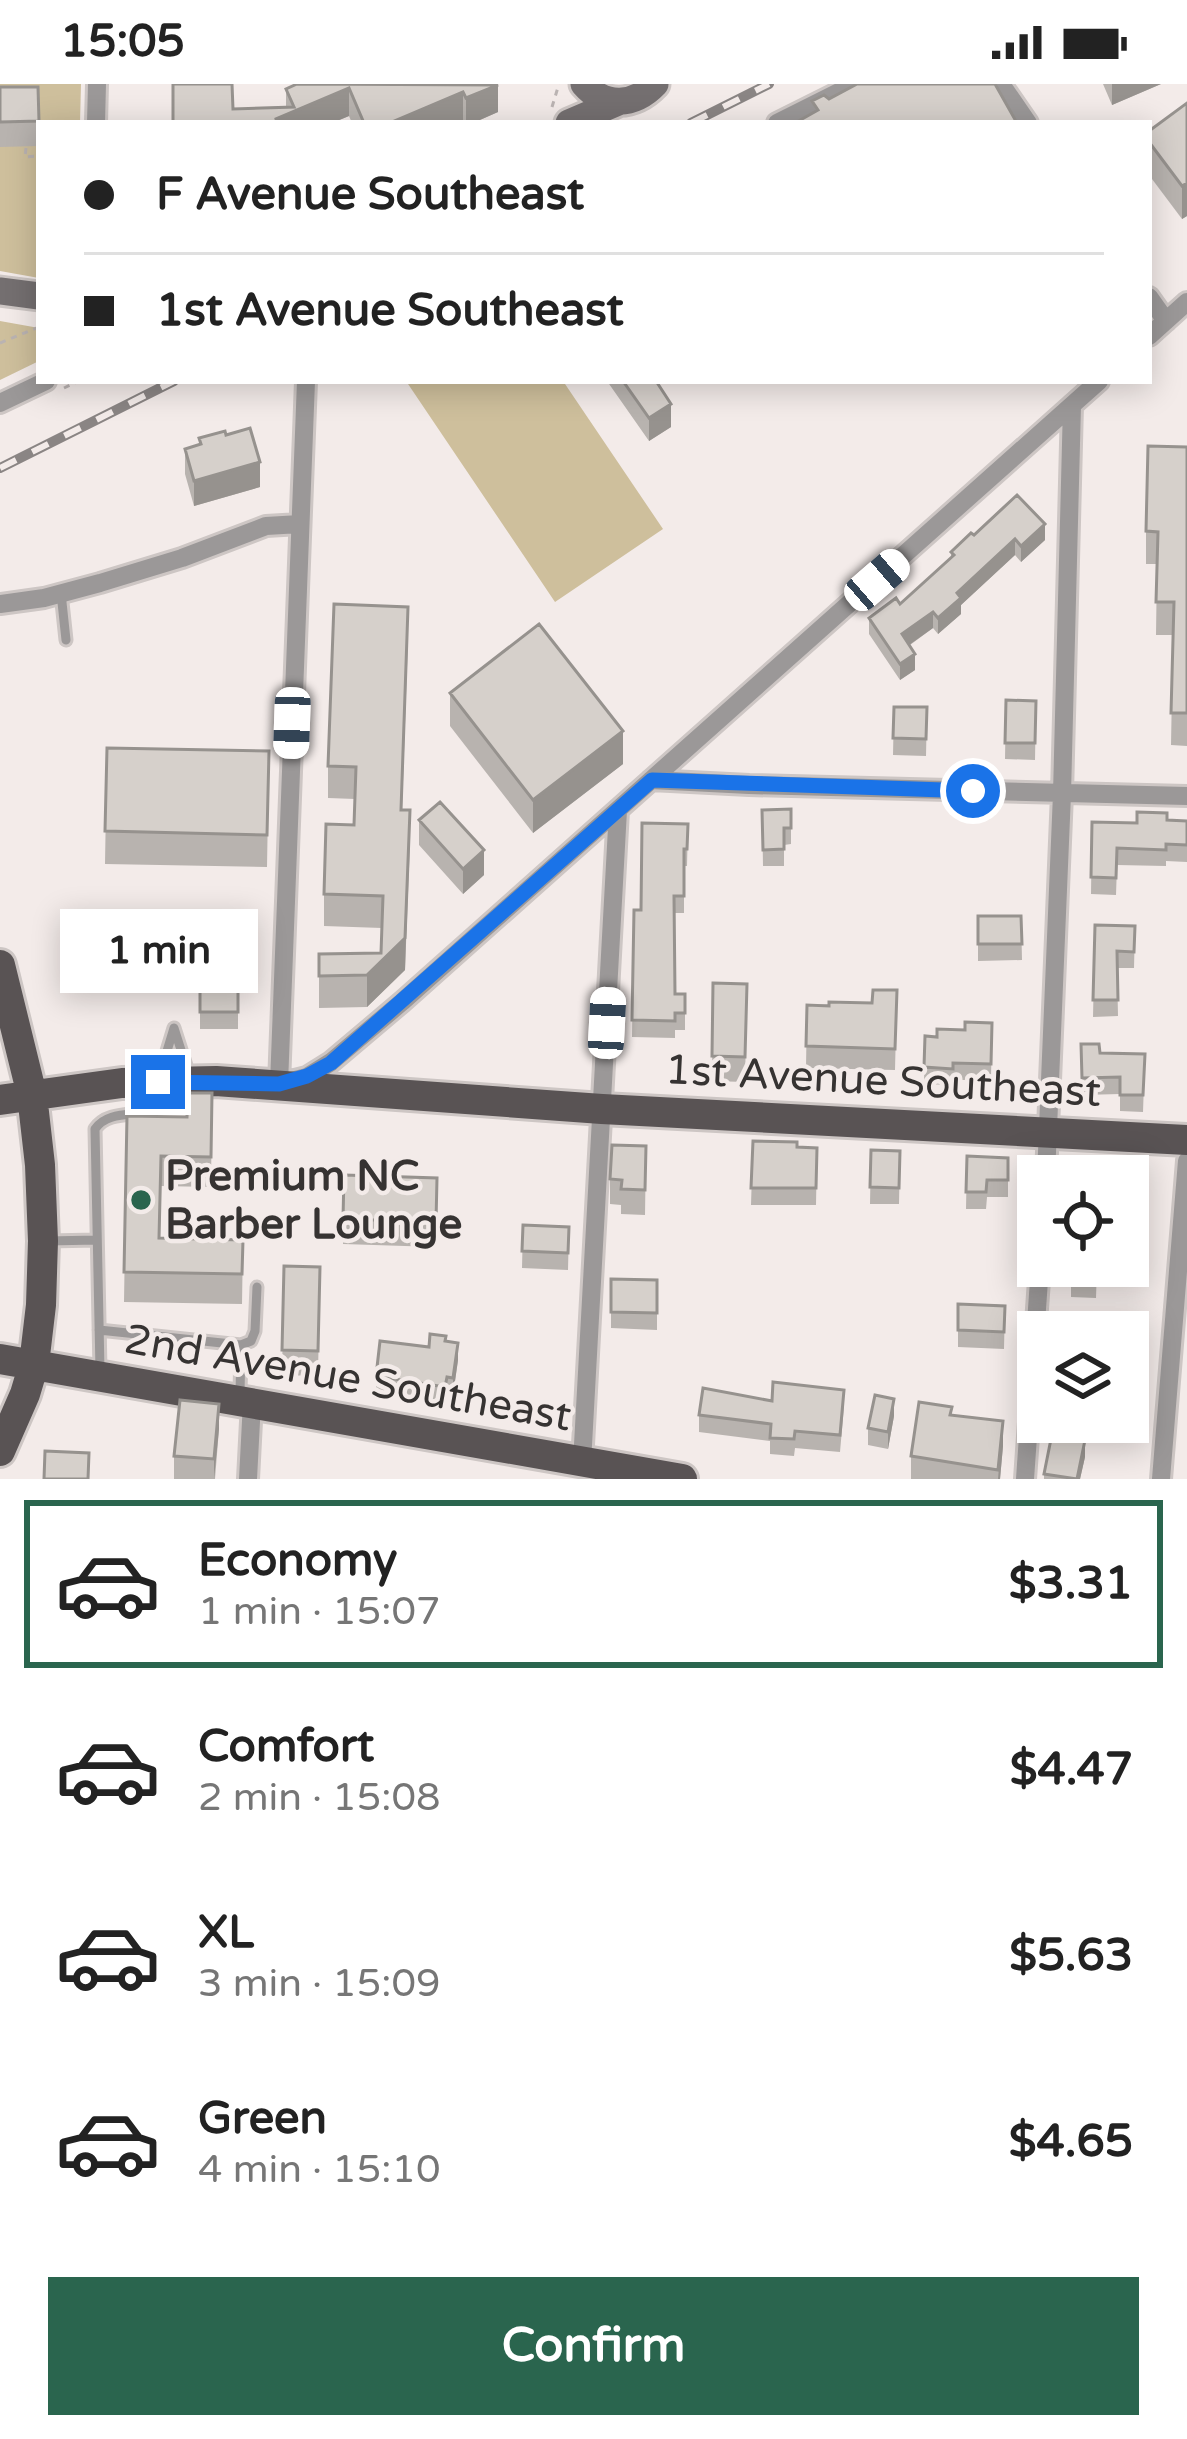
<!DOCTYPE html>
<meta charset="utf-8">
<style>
:root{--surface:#fff;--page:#f6f6f6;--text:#222;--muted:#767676;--line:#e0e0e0;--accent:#2a654e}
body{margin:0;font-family:"Varela Round",sans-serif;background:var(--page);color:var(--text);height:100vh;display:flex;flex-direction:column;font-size:45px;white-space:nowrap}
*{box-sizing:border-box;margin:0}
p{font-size:39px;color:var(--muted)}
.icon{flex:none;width:66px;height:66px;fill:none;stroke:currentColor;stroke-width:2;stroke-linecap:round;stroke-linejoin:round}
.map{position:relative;height:1395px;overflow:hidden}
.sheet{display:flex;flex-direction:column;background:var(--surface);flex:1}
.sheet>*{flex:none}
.banner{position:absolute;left:36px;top:36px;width:1116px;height:264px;border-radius:0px;box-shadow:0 6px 30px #0003;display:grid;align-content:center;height:264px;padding:0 48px;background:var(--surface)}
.controls{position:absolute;left:1017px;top:1071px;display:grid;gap:24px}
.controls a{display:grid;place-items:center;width:132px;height:132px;border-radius:0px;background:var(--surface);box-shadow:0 6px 30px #0003;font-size:60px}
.end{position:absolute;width:54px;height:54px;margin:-27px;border:15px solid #1a73e8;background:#fff;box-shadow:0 0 0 6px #fff}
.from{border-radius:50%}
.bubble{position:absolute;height:84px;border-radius:0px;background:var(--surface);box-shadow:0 6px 30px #0003;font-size:39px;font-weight:700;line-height:84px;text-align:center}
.car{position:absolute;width:36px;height:72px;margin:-36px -18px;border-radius:15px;box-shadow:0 0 9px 3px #0007;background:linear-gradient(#fff 24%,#345 0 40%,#fff 0 76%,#345 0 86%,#fff 0)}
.banner b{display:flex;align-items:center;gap:42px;height:114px;font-size:45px}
.banner b+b{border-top:3px solid var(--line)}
.banner i{width:30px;height:30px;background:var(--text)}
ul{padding:21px 0 0;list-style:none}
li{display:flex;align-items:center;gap:36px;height:168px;margin:0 24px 18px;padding:0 24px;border:6px solid transparent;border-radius:0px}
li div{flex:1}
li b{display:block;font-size:45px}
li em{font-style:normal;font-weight:700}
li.selected{border-color:var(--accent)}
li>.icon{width:108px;height:108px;stroke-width:1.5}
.button{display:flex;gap:24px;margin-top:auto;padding:24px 48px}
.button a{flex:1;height:138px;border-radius:0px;background:var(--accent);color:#fff;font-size:48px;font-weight:700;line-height:138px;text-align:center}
.status{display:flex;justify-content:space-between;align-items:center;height:84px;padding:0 60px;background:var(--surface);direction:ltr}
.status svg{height:33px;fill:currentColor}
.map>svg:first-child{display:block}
.green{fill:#cebf9c}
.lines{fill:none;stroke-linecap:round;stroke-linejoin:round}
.lane-casing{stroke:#cdc6c4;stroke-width:15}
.street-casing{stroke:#cdc6c4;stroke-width:24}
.secondary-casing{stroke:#cdc6c4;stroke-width:33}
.primary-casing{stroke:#cdc6c4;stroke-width:36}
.path{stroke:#bab3b2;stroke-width:3;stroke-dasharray:6 6;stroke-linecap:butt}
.lane{stroke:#9b9898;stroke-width:9}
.street{stroke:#9b9898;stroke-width:18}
.secondary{stroke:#746f70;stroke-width:27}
.primary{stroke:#595354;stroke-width:30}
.rail-casing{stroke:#8a8584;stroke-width:10}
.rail{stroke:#f3ebe9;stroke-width:6;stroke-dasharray:18;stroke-linecap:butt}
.wall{fill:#b8b3af}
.shaded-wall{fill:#96928e}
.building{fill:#d6d0cb;stroke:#96928e;stroke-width:3}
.route{stroke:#1a73e8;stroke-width:15}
.poi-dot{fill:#2a654e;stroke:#f3ebe9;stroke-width:4.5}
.labels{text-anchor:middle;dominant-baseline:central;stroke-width:9;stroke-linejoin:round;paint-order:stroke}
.street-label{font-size:42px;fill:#363332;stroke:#f3ebe9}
.poi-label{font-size:42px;font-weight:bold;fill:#363332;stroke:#f3ebe9;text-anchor:start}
</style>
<div class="status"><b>15:05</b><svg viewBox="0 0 49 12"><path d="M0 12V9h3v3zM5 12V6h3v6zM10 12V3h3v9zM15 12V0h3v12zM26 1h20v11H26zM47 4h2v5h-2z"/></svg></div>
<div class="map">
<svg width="1187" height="1395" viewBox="0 0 1187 1395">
<rect width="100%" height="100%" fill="#f3ebe9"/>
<!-- green -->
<path class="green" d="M 0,0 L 81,0 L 80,39 L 39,39 L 39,194 L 0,187 Z
M 0,237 L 39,244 L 39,277 L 0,296 Z
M 406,297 L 563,297 L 663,445 L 555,518 Z"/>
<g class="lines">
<defs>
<path id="lane" d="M 61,509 L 66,556
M 160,990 L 174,944 L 189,991
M 48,1157 L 96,1156
M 99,1246 L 241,1261 L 251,1257 L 255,1247 L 257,1203
M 100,1286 L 95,1045 C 107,1027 133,1032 152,1027 L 156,1020 L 157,1006
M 240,1310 L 241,1261"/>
<path id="street" d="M 1001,0 L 1028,39
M 96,39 L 97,0
M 777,39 L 855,0
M 1149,213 L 1166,237
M 1149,252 L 1187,218
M 306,297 L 279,1000 L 307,993 L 331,978 L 402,918 L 1099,297
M 0,319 L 46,297
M 0,520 L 44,514 L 100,499 L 182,474 L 266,442 L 300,440
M 651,696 L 749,701 L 1187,712
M 1046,1092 L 1062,710 L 1072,321
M 582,1379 L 618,726
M 248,1395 L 252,1318
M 1025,1395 L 1040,1182
M 1161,1395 L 1187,1077"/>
<path id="secondary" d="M 584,0 C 605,24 634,22 655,0
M 569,39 L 618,18
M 0,207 L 39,212"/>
<path id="primary" d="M 0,881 L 32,1011 L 40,1081 L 43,1157 L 41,1221 L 34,1280 L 25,1310 L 0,1367
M 0,1016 L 122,999 L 216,997 L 602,1025 L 1187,1056
M 0,1275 L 682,1395"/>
</defs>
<!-- lane casing -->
<use href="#lane" class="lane-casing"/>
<!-- street casing -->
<use href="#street" class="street-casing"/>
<!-- secondary casing -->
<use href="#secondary" class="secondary-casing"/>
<!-- primary casing -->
<use href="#primary" class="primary-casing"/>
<!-- path -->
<path class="path" d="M 552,23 L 559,0
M 26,64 L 25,73 L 39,72
M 0,259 L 39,243
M 64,304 L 79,297"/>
<!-- lane -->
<use href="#lane" class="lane"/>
<!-- street -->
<use href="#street" class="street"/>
<!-- secondary -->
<use href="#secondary" class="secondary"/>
<!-- primary -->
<use href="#primary" class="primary"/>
<defs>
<path id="rail" d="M 691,39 L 769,0
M 0,384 L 174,297"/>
</defs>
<!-- rail casing -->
<use href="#rail" class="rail-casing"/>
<!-- rail -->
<use href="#rail" class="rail"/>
</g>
<!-- wall -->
<path class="wall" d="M 498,0 L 498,28 L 473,39 L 465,39 L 463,36 L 457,39 L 352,39 L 349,32 L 332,39 L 173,39 L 233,25 L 286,23 L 286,5 Z
M 1103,0 L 1161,0 L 1112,21 Z
M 0,3 L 38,3 L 39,62 L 0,63 Z
M 1187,19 L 1187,132 L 1182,135 L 1149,91 L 1149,47 Z
M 607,297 L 656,297 L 671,343 L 649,357 Z
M 199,354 L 260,403 L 194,422 L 185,390 L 185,365 L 199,360 Z
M 1187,363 L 1187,662 L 1171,661 L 1173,551 L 1156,551 L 1157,480 L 1146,480 L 1146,447 Z
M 974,451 L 1045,456 L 1021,478 L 1015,471 L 961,521 L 961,530 L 938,550 L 933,544 L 910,561 L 915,586 L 900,596 L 869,550 L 869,534 L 900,520 L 951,473 L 951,468 Z
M 408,555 L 402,726 L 410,759 L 405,886 L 367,923 L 319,924 L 319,870 L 381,869 L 382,844 L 324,842 L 324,810 L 354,741 L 355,715 L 328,714 L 328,682 Z
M 450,609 L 623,680 L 533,749 L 450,642 Z
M 1006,616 L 1036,617 L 1035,676 L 1005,675 Z
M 894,623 L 927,623 L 926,672 L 893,671 Z
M 107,664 L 269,667 L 267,783 L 105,780 Z
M 791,725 L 791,760 L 784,761 L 784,782 L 763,782 L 762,726 Z
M 419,736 L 484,791 L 463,810 L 419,761 Z
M 1167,736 L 1187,737 L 1187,778 L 1166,777 L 1166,782 L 1117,781 L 1116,811 L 1091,810 L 1092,738 L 1137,739 Z
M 688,740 L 687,782 L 684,782 L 684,829 L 674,829 L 675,910 L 685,910 L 685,946 L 675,946 L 675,954 L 632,953 L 634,826 L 641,826 Z
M 978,832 L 1021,832 L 1022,876 L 978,877 Z
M 1095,841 L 1135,842 L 1134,884 L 1117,884 L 1118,932 L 1093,933 Z
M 200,898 L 238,898 L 238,945 L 200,945 Z
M 713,899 L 747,900 L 745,998 L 712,997 Z
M 897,906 L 895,986 L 806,984 L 807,921 L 872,919 Z
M 992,939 L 991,996 L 953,996 L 953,1001 L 924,1000 L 925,952 L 937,953 Z
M 1081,960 L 1100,969 L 1145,970 L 1143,1028 L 1120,1027 L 1120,1010 L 1082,1011 Z
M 212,1009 L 211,1103 L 161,1102 L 160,1154 L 243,1156 L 242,1220 L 124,1218 L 127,1032 L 187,1033 Z
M 753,1057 L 817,1064 L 816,1121 L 751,1121 Z
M 646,1062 L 645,1131 L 621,1130 L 621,1121 L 610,1120 L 610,1095 Z
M 871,1066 L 900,1067 L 899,1120 L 870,1120 Z
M 967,1072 L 1008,1074 L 1008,1113 L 987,1113 L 986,1125 L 966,1125 Z
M 344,1091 L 437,1094 L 436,1163 L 343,1160 Z
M 523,1141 L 569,1143 L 568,1186 L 522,1184 Z
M 284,1182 L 320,1183 L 318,1292 L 282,1291 Z
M 1071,1182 L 1097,1182 L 1096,1214 L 1071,1213 Z
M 611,1195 L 657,1196 L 657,1246 L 611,1244 Z
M 958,1220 L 1005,1222 L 1004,1265 L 958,1263 Z
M 445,1257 L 458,1276 L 453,1311 L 447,1310 L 445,1319 L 376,1309 L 376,1292 L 429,1263 Z
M 772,1317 L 844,1322 L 840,1368 L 795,1364 L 794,1372 L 770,1370 L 770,1357 L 699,1348 L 699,1331 Z
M 894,1332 L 888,1365 L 868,1361 L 868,1344 Z
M 952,1332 L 1003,1362 L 1000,1395 L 911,1395 L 911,1372 Z
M 219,1345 L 215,1395 L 174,1395 L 174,1372 Z
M 1085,1373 L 1080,1395 L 1044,1395 L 1044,1390 Z"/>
<!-- shaded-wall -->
<path class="shaded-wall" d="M 1112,0 L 1161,0 L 1112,21 Z
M 498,1 L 498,28 L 473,39 L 466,39 L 466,14 Z
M 349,4 L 349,32 L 332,39 L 276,39 L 276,35 Z
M 463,8 L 463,36 L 457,39 L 390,39 Z
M 1187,99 L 1187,132 L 1182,135 L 1182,102 Z
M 671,320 L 671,343 L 649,357 L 649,334 Z
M 260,378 L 260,403 L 194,422 L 194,397 Z
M 1045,440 L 1045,456 L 1021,478 L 1021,462 Z
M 1015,455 L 1015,471 L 961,521 L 961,530 L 938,550 L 938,534 L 957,509 Z
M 933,528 L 933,544 L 902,566 L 902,550 Z
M 915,570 L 915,586 L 900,596 L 900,580 Z
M 623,647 L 623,680 L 533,749 L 533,716 Z
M 410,726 L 405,886 L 367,923 L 367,891 L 405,854 Z
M 484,766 L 484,791 L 463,810 L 463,785 Z
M 458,1259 L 458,1276 L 453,1311 L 453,1294 Z
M 894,1315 L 894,1332 L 888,1365 L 888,1348 Z
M 219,1320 L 219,1345 L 214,1395 L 214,1375 Z
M 1003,1337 L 1003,1362 L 1000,1395 L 998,1395 Z
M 1085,1356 L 1085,1373 L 1080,1395 L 1077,1395 Z"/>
<!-- building -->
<path class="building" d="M 173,0 L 232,0 L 233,25 L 294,23 L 286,5 L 297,0 L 498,1 L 466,14 L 463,8 L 390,39 L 364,39 L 349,4 L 276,35 L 277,39 L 173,39 Z
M 857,0 L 995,0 L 1017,39 L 795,39 L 818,26 L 812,17 L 824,11 L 829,15 Z
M 0,3 L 38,3 L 39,37 L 0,38 Z
M 1187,19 L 1187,99 L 1182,102 L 1149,58 L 1149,47 Z
M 623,297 L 656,297 L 671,320 L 649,334 Z
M 250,344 L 260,378 L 194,397 L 185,365 L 201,360 L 199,354 L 225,347 L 226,351 Z
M 1148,362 L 1187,363 L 1187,629 L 1171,629 L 1174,518 L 1156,518 L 1158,448 L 1146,447 Z
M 1017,411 L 1045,440 L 1021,462 L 1015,455 L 957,509 L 961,514 L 938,534 L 933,528 L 902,550 L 915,570 L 900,580 L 869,534 L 896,514 L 900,520 L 954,471 L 951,468 L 971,449 L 974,451 Z
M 334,520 L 408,523 L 401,726 L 410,726 L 405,854 L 367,891 L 319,892 L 319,870 L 381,869 L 383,812 L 324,810 L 326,740 L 354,741 L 356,683 L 328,682 Z
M 539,540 L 623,647 L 533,716 L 450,609 Z
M 1006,616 L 1036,617 L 1035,659 L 1005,659 Z
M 894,623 L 927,623 L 926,655 L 893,654 Z
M 107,664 L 269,667 L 267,751 L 105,747 Z
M 440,718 L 484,766 L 463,785 L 419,736 Z
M 791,725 L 791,744 L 784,744 L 784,765 L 763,766 L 762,726 Z
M 1137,728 L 1167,729 L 1167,736 L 1187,737 L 1187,761 L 1166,760 L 1166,766 L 1117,764 L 1116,794 L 1091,793 L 1092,738 L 1137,739 Z
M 642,739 L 688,740 L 687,765 L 684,765 L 684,812 L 674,812 L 675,910 L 685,910 L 685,929 L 675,929 L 675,937 L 632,936 L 634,826 L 641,826 Z
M 978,832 L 1021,832 L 1022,860 L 978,860 Z
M 1095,841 L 1135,842 L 1134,868 L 1117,867 L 1118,916 L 1093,916 Z
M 200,898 L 238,898 L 238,928 L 200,928 Z
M 713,899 L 747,900 L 745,973 L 712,972 Z
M 873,906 L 897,906 L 895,965 L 806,962 L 807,921 L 829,922 L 829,918 L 872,919 Z
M 965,938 L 992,939 L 991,980 L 953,979 L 953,985 L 924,983 L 925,952 L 937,953 L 937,945 L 965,946 Z
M 1081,960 L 1099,960 L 1100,969 L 1145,970 L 1143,1011 L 1120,1011 L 1120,993 L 1082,994 Z
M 188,1009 L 212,1009 L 211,1073 L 161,1072 L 159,1154 L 243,1156 L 242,1190 L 124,1188 L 127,1032 L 187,1033 Z
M 753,1057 L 797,1058 L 797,1063 L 817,1064 L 816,1104 L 751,1104 Z
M 612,1061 L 646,1062 L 645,1106 L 621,1105 L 622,1096 L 610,1095 Z
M 871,1066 L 900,1067 L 899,1104 L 870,1103 Z
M 967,1072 L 1008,1074 L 1008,1096 L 987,1096 L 986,1108 L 966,1108 Z
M 1076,1073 L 1120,1076 L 1120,1092 L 1075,1092 Z
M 344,1091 L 437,1094 L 436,1138 L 343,1135 Z
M 523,1141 L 569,1143 L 568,1169 L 522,1167 Z
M 284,1182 L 320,1183 L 318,1267 L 282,1266 Z
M 1071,1182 L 1096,1182 L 1096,1192 L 1071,1191 Z
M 611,1195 L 657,1196 L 657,1229 L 611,1228 Z
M 958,1220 L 1005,1222 L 1004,1248 L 958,1246 Z
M 430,1250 L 446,1252 L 445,1257 L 458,1259 L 453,1294 L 447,1293 L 445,1303 L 376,1292 L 380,1257 L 429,1263 Z
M 773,1298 L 844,1306 L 840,1351 L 795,1347 L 794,1355 L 770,1354 L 771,1340 L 699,1331 L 703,1304 L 772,1317 Z
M 875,1311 L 894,1315 L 888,1348 L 868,1344 Z
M 180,1316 L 219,1320 L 214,1375 L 174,1372 Z
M 919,1318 L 952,1323 L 950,1331 L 1003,1337 L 998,1386 L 911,1372 Z
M 1052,1350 L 1085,1356 L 1077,1395 L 1044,1390 Z
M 45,1367 L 89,1369 L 88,1395 L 44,1395 Z"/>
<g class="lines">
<!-- route -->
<path class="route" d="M 158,998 L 279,1000 L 307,992 L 331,979 L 652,696 L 973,707"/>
</g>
<!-- markers -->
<circle class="poi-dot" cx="141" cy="1116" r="12"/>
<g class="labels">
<!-- street labels -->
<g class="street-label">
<text transform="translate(883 997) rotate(3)">1st Avenue Southeast</text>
<text transform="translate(348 1294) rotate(10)">2nd Avenue Southeast</text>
</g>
<!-- poi labels -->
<g class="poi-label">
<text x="165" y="1092">Premium NC<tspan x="165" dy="48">Barber Lounge</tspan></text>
</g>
</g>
</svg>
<div class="controls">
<a><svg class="icon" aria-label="locate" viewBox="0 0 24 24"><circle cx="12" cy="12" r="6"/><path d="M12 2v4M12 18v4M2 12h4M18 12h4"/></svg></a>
<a><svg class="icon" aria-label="layers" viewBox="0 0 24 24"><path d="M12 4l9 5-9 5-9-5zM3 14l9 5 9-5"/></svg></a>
</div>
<i class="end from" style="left:973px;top:707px"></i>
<i class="end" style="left:158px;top:998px"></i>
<div class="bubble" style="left:60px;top:825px;width:198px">1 min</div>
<i class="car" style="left:877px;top:496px;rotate:49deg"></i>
<i class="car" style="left:292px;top:639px;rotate:182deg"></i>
<i class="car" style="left:607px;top:939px;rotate:3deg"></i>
<div class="banner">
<b><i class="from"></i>F Avenue Southeast</b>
<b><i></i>1st Avenue Southeast</b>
</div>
</div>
<section class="sheet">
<ul>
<li class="selected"><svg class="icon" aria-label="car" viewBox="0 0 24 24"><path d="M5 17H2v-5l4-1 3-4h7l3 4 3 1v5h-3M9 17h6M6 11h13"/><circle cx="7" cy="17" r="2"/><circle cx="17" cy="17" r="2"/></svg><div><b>Economy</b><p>1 min · 15:07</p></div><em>$3.31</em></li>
<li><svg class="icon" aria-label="car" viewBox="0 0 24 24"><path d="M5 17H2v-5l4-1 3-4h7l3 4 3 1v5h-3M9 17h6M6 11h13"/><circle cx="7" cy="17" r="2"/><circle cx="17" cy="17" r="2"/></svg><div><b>Comfort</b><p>2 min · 15:08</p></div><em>$4.47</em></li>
<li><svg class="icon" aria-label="car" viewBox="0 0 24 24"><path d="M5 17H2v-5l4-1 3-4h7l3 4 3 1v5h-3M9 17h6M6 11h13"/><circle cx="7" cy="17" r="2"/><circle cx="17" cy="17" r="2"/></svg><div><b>XL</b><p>3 min · 15:09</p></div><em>$5.63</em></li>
<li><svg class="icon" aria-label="car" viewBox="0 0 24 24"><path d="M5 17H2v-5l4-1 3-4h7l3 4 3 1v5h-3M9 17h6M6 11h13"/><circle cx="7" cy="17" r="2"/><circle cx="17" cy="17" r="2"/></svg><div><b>Green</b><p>4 min · 15:10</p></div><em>$4.65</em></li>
</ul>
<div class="button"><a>Confirm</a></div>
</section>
